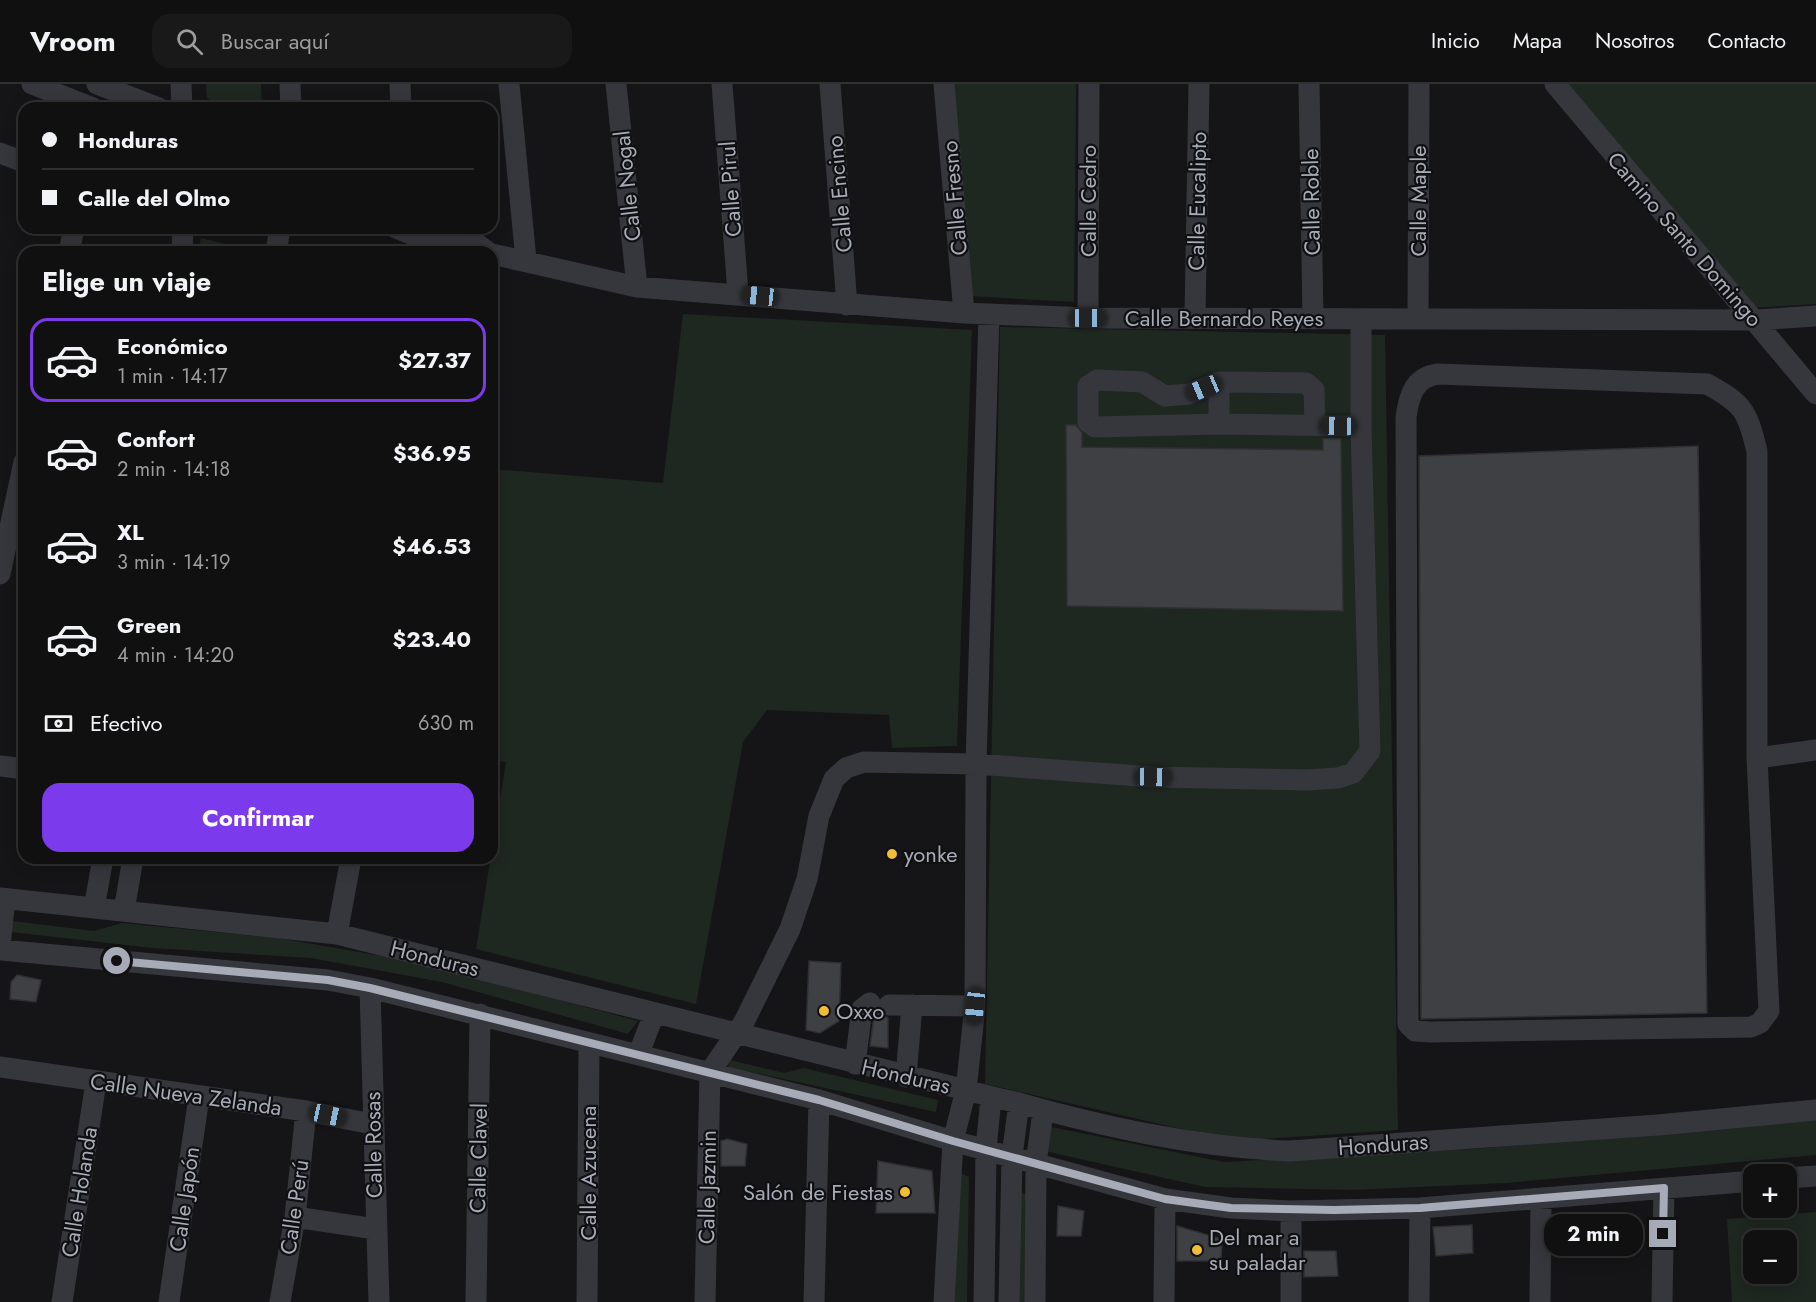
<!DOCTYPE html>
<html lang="es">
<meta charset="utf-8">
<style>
:root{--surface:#101011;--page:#19191a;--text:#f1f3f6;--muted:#9c9d9f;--line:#303031;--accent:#7c3aed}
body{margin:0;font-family:Jost,sans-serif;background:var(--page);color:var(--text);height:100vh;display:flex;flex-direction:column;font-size:22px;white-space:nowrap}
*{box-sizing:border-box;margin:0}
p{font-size:20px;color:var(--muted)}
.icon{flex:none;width:33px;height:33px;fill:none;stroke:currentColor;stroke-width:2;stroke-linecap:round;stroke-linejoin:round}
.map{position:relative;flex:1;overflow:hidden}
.details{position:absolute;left:18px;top:162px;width:480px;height:618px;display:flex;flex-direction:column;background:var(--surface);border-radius:18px;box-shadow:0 3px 15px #0003,0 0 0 2px var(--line)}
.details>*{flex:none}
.banner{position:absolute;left:18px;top:18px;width:480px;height:132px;border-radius:18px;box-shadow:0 3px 15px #0003,0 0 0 2px var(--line);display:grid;align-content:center;height:132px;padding:0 24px;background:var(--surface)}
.controls{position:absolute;left:1743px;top:1080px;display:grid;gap:12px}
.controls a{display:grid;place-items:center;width:54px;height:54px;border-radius:12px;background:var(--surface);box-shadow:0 3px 15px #0003,0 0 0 2px var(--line);font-size:30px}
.end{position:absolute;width:27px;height:27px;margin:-14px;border:8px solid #a7abb7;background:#111;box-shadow:0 0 0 3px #111}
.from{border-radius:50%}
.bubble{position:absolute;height:42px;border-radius:18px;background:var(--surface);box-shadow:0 3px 15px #0003,0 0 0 2px var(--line);font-size:20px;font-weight:700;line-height:42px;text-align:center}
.car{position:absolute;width:18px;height:36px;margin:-18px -9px;border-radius:8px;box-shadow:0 0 4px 2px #0007;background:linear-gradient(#222 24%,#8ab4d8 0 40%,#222 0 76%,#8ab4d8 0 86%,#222 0)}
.banner b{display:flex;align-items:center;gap:21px;height:57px;font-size:22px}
.banner b+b{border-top:2px solid var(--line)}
.banner i{width:15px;height:15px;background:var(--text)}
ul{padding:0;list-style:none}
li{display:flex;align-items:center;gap:18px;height:84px;margin:0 12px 9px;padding:0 12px;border:3px solid transparent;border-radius:18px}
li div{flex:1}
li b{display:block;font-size:22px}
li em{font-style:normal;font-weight:700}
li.on{border-color:var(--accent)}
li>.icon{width:54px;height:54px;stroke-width:1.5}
h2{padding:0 24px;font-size:27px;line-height:72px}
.pay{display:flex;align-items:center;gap:15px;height:66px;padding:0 24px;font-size:22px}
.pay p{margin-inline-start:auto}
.primary-button{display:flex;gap:12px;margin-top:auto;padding:12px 24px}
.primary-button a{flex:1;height:69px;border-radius:18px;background:var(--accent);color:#fff;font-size:24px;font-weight:700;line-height:69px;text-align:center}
header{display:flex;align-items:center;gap:36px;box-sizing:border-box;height:84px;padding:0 30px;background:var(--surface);border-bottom:2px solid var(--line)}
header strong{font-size:28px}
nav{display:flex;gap:33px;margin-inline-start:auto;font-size:21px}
.search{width:420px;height:54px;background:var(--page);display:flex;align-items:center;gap:15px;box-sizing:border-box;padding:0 21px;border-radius:18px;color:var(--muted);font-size:22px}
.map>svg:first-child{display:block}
.green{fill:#1f2721;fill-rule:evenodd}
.building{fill:#3f4044;stroke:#2f2f33;stroke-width:1.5}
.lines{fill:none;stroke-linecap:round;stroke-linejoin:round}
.minor{stroke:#36373c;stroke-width:21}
.route{stroke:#a7abb7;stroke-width:8}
.poi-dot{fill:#f0be34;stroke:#101012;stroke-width:2}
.labels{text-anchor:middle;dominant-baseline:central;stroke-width:4.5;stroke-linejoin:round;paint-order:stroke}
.street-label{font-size:22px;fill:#a7abb7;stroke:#101012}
.poi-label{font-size:22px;fill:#a7abb7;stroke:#101012;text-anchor:start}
</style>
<header>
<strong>Vroom</strong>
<div class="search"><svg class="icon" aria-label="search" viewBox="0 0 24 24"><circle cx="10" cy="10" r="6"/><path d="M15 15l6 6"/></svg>Buscar aquí</div>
<nav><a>Inicio</a><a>Mapa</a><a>Nosotros</a><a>Contacto</a></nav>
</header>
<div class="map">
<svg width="1816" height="1218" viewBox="0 0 1816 1218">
<rect width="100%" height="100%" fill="#151517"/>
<!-- green -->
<path class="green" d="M 206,0 L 261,0 L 262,24 L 227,24 L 207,14 Z
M 947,0 L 1076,0 L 1074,218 L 967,212 Z
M 1559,0 L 1816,0 L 1816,220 L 1750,224 Z
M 201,154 L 253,167 L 253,168 L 198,168 Z
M 683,230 L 972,246 L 957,662 L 892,664 L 889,631 L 767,626 L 743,658 L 696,920 L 476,865 L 506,678 L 492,676 L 492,385 L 663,399 Z
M 1000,243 L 1385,251 L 1398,1046 L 1234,1057 L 985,1000 Z
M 13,837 L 94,847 L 122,839 L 278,854 L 422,879 L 638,937 L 628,950 L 442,898 L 311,874 L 152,864 L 11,848 Z
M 730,976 L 784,989 L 804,984 L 938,1016 L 936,1028 L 728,983 Z
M 1816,1035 L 1816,1071 L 1506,1099 L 1352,1106 L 1205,1103 L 1040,1066 L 1046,1042 L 1224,1078 L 1473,1065 Z
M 952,1085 L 969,1093 L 967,1218 L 949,1218 Z
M 1015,1105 L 1027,1111 L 1027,1218 L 1013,1218 Z
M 1816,1128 L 1816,1218 L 1732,1218 L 1727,1135 ZM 1754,1156 L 1786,1156 L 1786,1190 L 1754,1190 Z"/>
<!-- building -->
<path class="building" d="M 1066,341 L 1076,341 L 1082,349 L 1082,363 L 1323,366 L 1323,354 L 1341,355 L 1343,527 L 1067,522 Z
M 1698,362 L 1707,929 L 1421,935 L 1419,372 Z
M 809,877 L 841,879 L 839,937 L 820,949 L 806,946 Z
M 17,891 L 41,896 L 36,918 L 10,915 L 11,898 Z
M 879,928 L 888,934 L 888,964 L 870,962 L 874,932 Z
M 727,1055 L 747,1060 L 745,1082 L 721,1082 L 721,1057 Z
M 878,1077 L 932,1087 L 935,1129 L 876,1129 Z
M 1058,1122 L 1084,1127 L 1081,1152 L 1057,1152 Z
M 1472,1141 L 1473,1169 L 1436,1172 L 1433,1143 Z
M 1177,1142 L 1222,1155 L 1221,1177 L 1177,1177 Z
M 1304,1167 L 1336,1167 L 1338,1192 L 1304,1193 Z"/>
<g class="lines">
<!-- minor -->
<path class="minor" d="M 32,0 L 93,24
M 97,0 L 159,24
M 181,0 L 182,24
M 290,0 L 291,24
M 400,0 L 401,24
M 509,0 L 526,176
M 616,0 L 637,203
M 722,0 L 738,209
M 830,0 L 847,221
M 944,0 L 964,229
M 1309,0 L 1313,235
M 1555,0 L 1816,310
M 0,69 L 24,78
M 396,144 L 456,168
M 448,144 L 465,151 L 488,168
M 69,168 L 74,144
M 182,168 L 183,144
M 276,168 L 280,144
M 492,170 L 637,203 L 964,229 L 1088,234 L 1756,236 L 1816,232
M 1195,233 L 1199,0
M 1088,234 L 1089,0
M 1418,234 L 1419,0
M 1438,290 L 1707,300 C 1744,320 1747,327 1757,367 L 1757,674 L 1769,927 L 1760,939 L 1751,943 L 1431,948 L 1415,947 L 1408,940 L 1406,333 C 1409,312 1414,293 1438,290 Z
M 1219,298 L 1219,340
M 1315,341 L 1314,306 L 1306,299 L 1219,298 L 1189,310 L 1165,312 L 1142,298 L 1097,296 L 1088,302 L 1088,338 L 1095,343 L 1219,340 L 1361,342
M 0,490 L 24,378
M 1757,674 L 1816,666
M 0,682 L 24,685
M 0,814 L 337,850 L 966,1006 C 984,1011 1001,1015 1019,1019 C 1108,1044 1197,1063 1290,1067 L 1658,1041 L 1816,1026
M 94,824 L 103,774
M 124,827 L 133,774
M 337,850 L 351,774
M 0,861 L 5,815
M 0,866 L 328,896 L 370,904 L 819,1016 L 953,1057 L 1165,1115 L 1231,1124 L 1291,1127 L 1420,1124 L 1754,1097
M 370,904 L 379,1218
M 889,921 L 975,922
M 639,969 L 654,930
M 855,980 L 862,925 L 870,919
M 0,983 L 306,1027 L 372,1040
M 906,993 L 912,921
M 1786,1094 L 1816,1092
M 295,1133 L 375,1145
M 62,1218 L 96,998
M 169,1218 L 199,1013
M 280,1218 L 295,1133 L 306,1027
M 476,1218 L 480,930
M 587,1218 L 589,960
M 705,1218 L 710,988 L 744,938 L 790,845 L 807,795 L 819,732 L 834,695 L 846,684 L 864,678 L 976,680 L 1153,693 L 1307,696 L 1338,694 L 1353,689 L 1370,667 L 1361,342 L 1361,235
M 814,1218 L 819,1016
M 944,1218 L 953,1057 L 966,1006 L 975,922 L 976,680 L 989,230
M 984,1218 L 986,1065 L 991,1014
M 1009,1218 L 1012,1072 L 1019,1019
M 1035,1218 L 1036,1079 L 1043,1028
M 1164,1218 L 1165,1115
M 1291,1218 L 1291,1127
M 1419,1218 L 1420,1124
M 1540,1218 L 1541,1116
M 1662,1218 L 1664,1104"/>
</g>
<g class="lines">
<!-- route -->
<path class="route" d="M 117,877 L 328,896 L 370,904 L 819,1016 L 953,1057 L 1165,1115 L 1231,1124 L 1334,1126 L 1420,1124 L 1664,1104 L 1663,1150"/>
</g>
<!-- markers -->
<g class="poi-dot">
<circle cx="892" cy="770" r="6"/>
<circle cx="824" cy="927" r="6"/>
<circle cx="905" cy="1108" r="6"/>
<circle cx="1197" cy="1166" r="6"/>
</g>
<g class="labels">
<!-- street labels -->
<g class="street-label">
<text transform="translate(627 102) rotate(-96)">Calle Nogal</text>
<text transform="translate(730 105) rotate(-94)">Calle Pirul</text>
<text transform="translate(839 110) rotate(-95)">Calle Encino</text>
<text transform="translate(954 114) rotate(-95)">Calle Fresno</text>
<text transform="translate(1088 117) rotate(-90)">Calle Cedro</text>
<text transform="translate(1197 117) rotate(-89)">Calle Eucalipto</text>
<text transform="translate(1418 117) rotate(-90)">Calle Maple</text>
<text transform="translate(1311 118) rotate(-91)">Calle Roble</text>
<text transform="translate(1685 155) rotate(49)">Camino Santo Domingo</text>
<text x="1224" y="234">Calle Bernardo Reyes</text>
<text transform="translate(435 874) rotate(14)">Honduras</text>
<text transform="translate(906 992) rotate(13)">Honduras</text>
<text transform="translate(186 1010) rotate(8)">Calle Nueva Zelanda</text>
<text transform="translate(1383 1060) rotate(-4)">Honduras</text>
<text transform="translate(373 1061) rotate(-91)">Calle Rosas</text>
<text transform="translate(478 1074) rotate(-89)">Calle Clavel</text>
<text transform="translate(588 1089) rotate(-90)">Calle Azucena</text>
<text transform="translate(707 1103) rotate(-89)">Calle Jazmin</text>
<text transform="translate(79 1108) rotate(-81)">Calle Holanda</text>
<text transform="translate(184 1115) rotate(-82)">Calle Japón</text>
<text transform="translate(294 1123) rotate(-82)">Calle Perú</text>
</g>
<!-- poi labels -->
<g class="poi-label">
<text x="904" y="770">yonke</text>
<text x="836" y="927">Oxxo</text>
<text x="893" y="1108" text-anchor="end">Salón de Fiestas</text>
<text x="1209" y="1153">Del mar a<tspan x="1209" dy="25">su paladar</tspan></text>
</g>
</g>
</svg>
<div class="controls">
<a>+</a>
<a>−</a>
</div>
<i class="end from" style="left:117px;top:877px"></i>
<i class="end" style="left:1663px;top:1150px"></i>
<div class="bubble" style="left:1544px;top:1130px;width:99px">2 min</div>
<i class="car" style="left:760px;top:212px;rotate:276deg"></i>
<i class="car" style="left:1088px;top:234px;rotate:90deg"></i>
<i class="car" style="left:1204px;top:304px;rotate:247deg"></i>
<i class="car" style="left:1338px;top:342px;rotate:271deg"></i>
<i class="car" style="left:1153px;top:693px;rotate:91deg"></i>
<i class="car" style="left:975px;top:922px;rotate:186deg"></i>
<i class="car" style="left:328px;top:1031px;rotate:102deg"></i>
<div class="banner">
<b><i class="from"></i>Honduras</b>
<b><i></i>Calle del Olmo</b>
</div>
<section class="details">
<h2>Elige un viaje</h2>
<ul>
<li class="on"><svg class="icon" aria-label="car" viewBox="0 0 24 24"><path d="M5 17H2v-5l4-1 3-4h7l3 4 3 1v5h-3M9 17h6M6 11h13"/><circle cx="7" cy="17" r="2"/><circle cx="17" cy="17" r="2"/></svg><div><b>Económico</b><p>1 min · 14:17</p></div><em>$27.37</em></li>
<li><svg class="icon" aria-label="car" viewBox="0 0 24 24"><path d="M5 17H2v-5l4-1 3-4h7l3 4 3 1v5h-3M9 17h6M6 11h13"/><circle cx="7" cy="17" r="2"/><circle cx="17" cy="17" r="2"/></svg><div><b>Confort</b><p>2 min · 14:18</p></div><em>$36.95</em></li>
<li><svg class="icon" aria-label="car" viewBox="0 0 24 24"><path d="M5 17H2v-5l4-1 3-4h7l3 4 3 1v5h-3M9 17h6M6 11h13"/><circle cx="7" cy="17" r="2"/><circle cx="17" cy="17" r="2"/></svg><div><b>XL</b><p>3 min · 14:19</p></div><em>$46.53</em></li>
<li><svg class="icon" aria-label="car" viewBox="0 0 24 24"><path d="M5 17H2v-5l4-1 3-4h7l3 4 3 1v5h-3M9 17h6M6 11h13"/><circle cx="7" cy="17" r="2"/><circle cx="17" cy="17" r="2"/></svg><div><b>Green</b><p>4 min · 14:20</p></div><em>$23.40</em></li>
</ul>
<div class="pay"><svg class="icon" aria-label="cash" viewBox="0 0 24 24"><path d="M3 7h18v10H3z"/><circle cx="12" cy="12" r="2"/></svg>Efectivo<p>630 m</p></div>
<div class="primary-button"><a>Confirmar</a></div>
</section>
</div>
